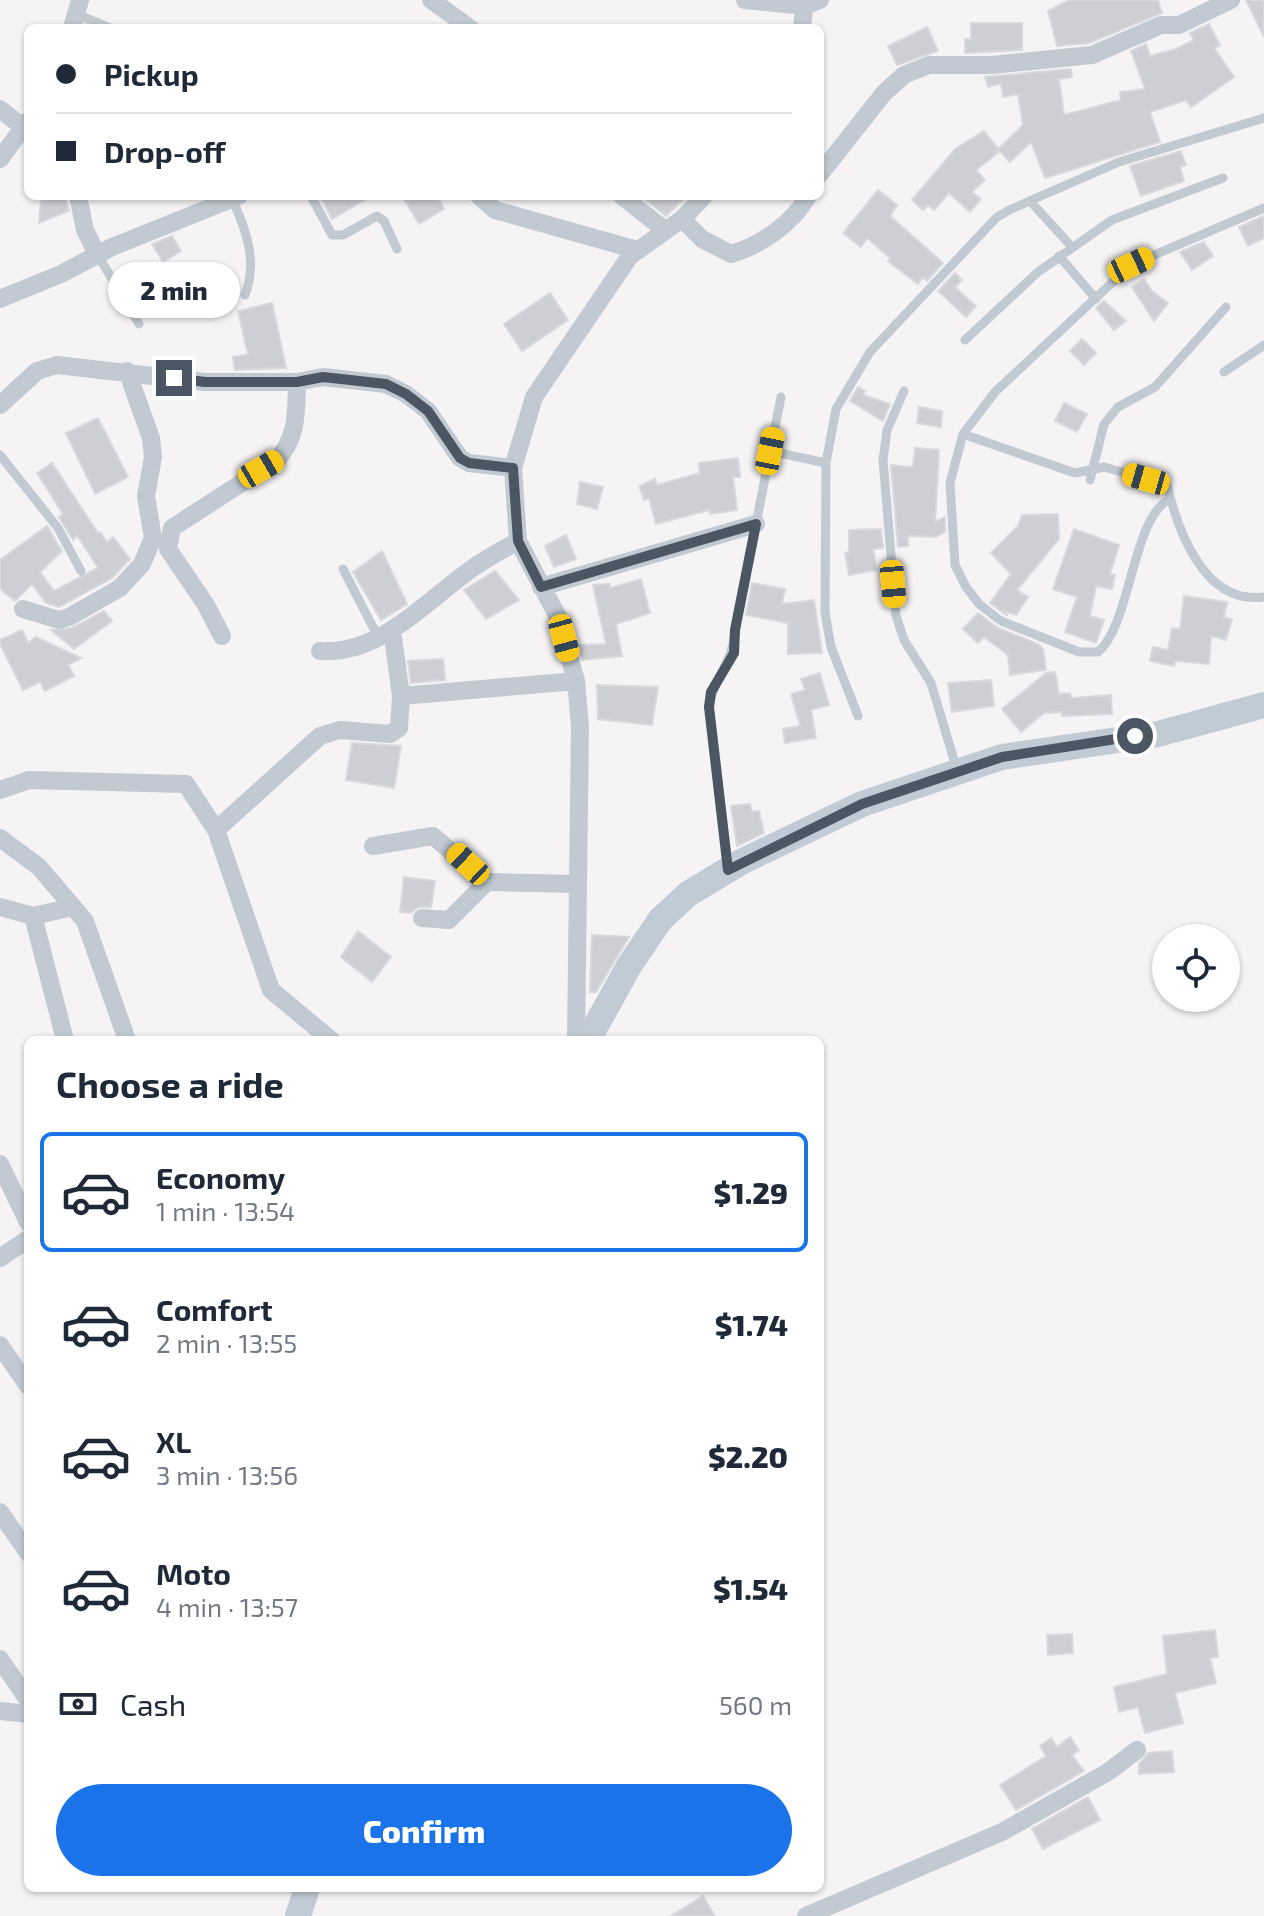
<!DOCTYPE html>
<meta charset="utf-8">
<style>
:root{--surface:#fff;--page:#f2f2f3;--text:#1f2937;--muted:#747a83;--line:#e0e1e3;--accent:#1a73e8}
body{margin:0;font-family:"Exo 2",sans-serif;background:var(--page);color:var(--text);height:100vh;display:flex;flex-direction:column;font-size:30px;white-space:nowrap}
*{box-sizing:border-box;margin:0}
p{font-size:26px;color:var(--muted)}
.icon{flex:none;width:44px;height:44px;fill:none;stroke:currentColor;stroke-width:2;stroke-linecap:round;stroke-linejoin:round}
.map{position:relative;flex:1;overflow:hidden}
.details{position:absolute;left:24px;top:1036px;width:800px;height:856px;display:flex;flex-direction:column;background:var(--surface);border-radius:12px;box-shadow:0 2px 6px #0004}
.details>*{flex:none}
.banner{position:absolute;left:24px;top:24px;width:800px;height:176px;border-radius:12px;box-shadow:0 2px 6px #0004;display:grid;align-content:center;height:176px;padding:0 32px;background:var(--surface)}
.buttons{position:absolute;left:1152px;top:924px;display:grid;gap:16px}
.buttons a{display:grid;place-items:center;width:88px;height:88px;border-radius:50%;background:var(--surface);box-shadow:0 2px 6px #0004;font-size:40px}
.end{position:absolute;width:36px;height:36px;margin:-18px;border:10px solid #4a5661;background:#fff;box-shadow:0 0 0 4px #fff}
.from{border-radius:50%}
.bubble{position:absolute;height:56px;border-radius:28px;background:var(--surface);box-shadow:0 2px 6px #0004;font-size:26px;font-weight:800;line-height:56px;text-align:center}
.car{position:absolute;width:24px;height:48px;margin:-24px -12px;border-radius:10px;box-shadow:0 0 6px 2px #0007;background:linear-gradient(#f5c518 24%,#345 0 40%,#f5c518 0 76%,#345 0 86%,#f5c518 0)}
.banner b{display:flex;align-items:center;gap:28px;height:76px;font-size:30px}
.banner b+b{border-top:2px solid var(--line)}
.banner i{width:20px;height:20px;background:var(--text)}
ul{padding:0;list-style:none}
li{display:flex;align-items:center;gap:24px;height:120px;margin:0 16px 12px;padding:0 16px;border:4px solid transparent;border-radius:12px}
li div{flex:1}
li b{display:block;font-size:30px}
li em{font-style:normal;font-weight:800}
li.selected{border-color:var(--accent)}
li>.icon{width:72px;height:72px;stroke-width:1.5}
h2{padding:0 32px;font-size:36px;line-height:96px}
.pay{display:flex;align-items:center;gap:20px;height:88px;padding:0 32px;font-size:30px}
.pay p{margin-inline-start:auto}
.primary-button{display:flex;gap:16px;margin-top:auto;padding:16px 32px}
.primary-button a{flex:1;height:92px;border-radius:48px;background:var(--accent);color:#fff;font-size:32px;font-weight:800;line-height:92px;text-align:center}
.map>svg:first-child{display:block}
.building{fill:#cdcfd5;stroke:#d7d9de;stroke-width:2}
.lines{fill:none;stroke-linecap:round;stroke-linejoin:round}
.service{stroke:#c1cad2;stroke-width:9}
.minor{stroke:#c1cad2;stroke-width:18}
.secondary{stroke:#c1cbd6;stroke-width:26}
.route{stroke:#4a5661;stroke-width:10}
</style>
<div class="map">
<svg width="1264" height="1916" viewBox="0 0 1264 1916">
<rect width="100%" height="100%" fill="#f5f3f3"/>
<!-- building -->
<path class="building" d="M 1069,0 L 1158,0 L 1162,13 L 1089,43 L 1057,46 L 1048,11 Z
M 1246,0 L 1264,0 L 1264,37 Z
M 971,23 L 1022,23 L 1022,50 L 965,53 L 965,39 L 971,39 Z
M 1209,24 L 1220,45 L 1214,48 L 1234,77 L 1191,107 L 1186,100 L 1150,112 L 1160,142 L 1045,178 L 1031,142 L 1010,162 L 998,149 L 1023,125 L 1018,94 L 1003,97 L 1001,83 L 988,87 L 985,77 L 1071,69 L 1072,77 L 1059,79 L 1064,115 L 1121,100 L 1120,92 L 1145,89 L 1131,51 L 1146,44 L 1150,56 L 1176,49 L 1194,40 L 1190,33 Z
M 927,27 L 938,51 L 897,65 L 888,46 Z
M 984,131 L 1000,151 L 976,170 L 985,180 L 972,192 L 981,199 L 970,212 L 949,193 L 934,210 L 928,205 L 923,210 L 912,200 L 955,149 Z
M 1181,151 L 1186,165 L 1180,167 L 1184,181 L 1141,196 L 1130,166 Z
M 878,190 L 897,205 L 890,216 L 943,263 L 927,281 L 923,277 L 918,284 L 888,261 L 890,258 L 867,238 L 861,247 L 843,233 Z
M 50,196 L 65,196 L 69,211 L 39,223 L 41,200 Z
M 320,196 L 371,196 L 332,219 Z
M 402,196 L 437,196 L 444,209 L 419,224 Z
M 641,196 L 687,196 L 666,216 Z
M 1264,216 L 1264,238 L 1248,246 L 1239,227 Z
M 172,236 L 181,251 L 163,262 L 152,244 Z
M 1204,242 L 1213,256 L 1192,270 L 1180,252 Z
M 955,273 L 962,280 L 955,287 L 976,306 L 966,317 L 938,291 Z
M 1144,279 L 1152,291 L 1168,303 L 1154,321 L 1132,287 Z
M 550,293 L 568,320 L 522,351 L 504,324 Z
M 1104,301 L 1126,321 L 1114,330 L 1096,308 Z
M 272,303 L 286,368 L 235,370 L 233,357 L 248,354 L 238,311 Z
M 1082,339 L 1096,353 L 1084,365 L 1070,351 Z
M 858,387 L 865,391 L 863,395 L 890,404 L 883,421 L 850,401 Z
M 1064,403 L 1087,414 L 1077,432 L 1055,421 Z
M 919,407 L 942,411 L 941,427 L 917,423 Z
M 98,418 L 128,477 L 95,494 L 66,433 Z
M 915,448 L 939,450 L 935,522 L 945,517 L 945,532 L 936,537 L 908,536 L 908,546 L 898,547 L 891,465 L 913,467 Z
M 738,458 L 740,477 L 733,477 L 737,510 L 710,514 L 709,510 L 656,524 L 649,498 L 644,500 L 639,486 L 655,479 L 657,485 L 700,473 L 699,463 Z
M 52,463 L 98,533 L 100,532 L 107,542 L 113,537 L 130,559 L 112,578 L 59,607 L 46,603 L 32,584 L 15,601 L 0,589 L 0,560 L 47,526 L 62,551 L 40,572 L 54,591 L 98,568 L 77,535 L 73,540 L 59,517 L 63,514 L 37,473 Z
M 580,482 L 603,487 L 597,509 L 577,504 Z
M 1058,514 L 1059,539 L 1017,590 L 1028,597 L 1016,615 L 1002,610 L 1008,616 L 1005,614 L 990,603 L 1011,574 L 991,553 L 1018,526 L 1022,515 Z
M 881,529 L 883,548 L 873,549 L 877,570 L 849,575 L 845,553 L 849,552 L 849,530 Z
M 1074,529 L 1119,545 L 1110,574 L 1115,575 L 1112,589 L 1096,586 L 1090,616 L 1104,620 L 1096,643 L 1065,632 L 1077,597 L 1053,589 Z
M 566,535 L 576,559 L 554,567 L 545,546 Z
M 382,551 L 407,604 L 381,620 L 353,572 Z
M 495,571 L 519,600 L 486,619 L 464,590 Z
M 641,579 L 650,613 L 616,624 L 622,656 L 582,660 L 579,645 L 606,644 L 593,585 L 610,584 L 610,588 Z
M 752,583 L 785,589 L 782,604 L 814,600 L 822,653 L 788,654 L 788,623 L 746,615 Z
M 1184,596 L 1227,602 L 1224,617 L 1232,619 L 1226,640 L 1211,636 L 1209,664 L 1175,661 L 1174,666 L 1150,661 L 1153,647 L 1168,650 L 1172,628 L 1180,629 Z
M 104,611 L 112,621 L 74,649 L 51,630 L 72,628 Z
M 978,613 L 998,628 L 1038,644 L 1043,649 L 1046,670 L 1010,675 L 1008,655 L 984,637 L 978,643 L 963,629 Z
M 22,630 L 28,643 L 36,637 L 81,658 L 68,665 L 74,676 L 45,691 L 40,682 L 23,690 L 0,644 L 0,640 Z
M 443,659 L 445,680 L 411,683 L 408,661 Z
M 1055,672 L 1059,694 L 1070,693 L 1071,698 L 1111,695 L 1112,714 L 1062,716 L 1062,712 L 1044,713 L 1021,732 L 1002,709 L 1046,673 Z
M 820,673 L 829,705 L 811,710 L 816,738 L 785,743 L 783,729 L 800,726 L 791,694 L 805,690 L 801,679 Z
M 991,680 L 994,706 L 952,712 L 948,683 Z
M 597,685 L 658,687 L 652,725 L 598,719 Z
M 352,743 L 401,746 L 394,788 L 346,780 Z
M 750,804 L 752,812 L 759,811 L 764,833 L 737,846 L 731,806 Z
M 404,877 L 435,881 L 431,907 L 418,907 L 411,913 L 400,912 Z
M 358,931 L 391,957 L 372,982 L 341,957 Z
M 592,935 L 629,937 L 596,992 L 590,992 Z
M 1215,1630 L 1218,1657 L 1210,1658 L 1216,1683 L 1175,1693 L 1183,1723 L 1145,1733 L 1138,1707 L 1119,1712 L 1114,1687 L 1167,1674 L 1163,1636 Z
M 1072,1634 L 1073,1653 L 1048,1655 L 1047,1635 Z
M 1070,1737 L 1079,1750 L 1072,1755 L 1084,1771 L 1016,1810 L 1000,1785 L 1046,1756 L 1040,1746 L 1051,1738 L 1057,1747 Z
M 1172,1751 L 1174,1772 L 1139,1774 L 1139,1764 L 1148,1753 Z
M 1088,1797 L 1100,1820 L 1043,1849 L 1032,1829 Z
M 703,1896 L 715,1916 L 671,1916 Z"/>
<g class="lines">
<!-- service -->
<path class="service" d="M 76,14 L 110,28
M 311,196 L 332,235 L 343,235 L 377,216 L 384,221 L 397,249
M 232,199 C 246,229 258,262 245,295
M 1030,201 L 1072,247
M 97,254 L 139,324
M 1059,256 L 1096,299
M 965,340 L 1038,272 L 1112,220 L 1223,178
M 1224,372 L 1264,345
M 904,391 L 887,430 L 883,460 L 896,615 L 904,640 L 931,683 L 957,770
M 963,434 L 1075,473 L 1104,467 L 1167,485 C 1178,531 1204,605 1264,597
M 770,451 L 826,463
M 0,455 L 58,528 L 81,571
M 1090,480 L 1104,424 L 1118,407 L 1155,387 L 1226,307
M 1170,499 C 1132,517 1131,625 1098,652 L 1079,652 L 1001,621 L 979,604 L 966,587 L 955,565 L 950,483 L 963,434 L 995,392 L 1131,265 L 1264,208
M 343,569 L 378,637
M 858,716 L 831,647 L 825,613 L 826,463 L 836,409 L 870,352 L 996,218 L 1009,210 L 1119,162 L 1264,118
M 728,865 L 709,707 C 714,677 733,663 735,630 L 781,397"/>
<!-- minor -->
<path class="minor" d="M 431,0 L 470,28
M 745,0 L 805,6 L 820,0
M 72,28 L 80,0
M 802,28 L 805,0
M 0,109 L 24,128
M 0,159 L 28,121
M 820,174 L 884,93 L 904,75 L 929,65 L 992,65 L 1092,55 L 1161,25 L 1179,25 L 1231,0
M 78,196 L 85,230 L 97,254
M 479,196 L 495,210 L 637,250
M 622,196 L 666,231
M 682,219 L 702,239 L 731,254 C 760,246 793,223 808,196
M 0,299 L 61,274 L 112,247 L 239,196
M 0,405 L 37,371 L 57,365 L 205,382 L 297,382 L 323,377 L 386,384 L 406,394 L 428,411 L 460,458 L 469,463 L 513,468
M 541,587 L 756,524
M 23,609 L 59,620 L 69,617 L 120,588 L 142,564 L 153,538 L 146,496 L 153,457 L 151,438 L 127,371
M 222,636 L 206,605 L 168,549 L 172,528 L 277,460 C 298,436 296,413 297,382
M 320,651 C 380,655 425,602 470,570 C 485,559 502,550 518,541
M 401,696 L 576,681
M 0,790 L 29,780 L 186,784 L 216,830 L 271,990 L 331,1040
M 216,830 L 320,736 L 340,730 L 390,734 L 399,728 L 401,696 L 392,630
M 0,838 L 39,867 L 85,921 L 127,1040
M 373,846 L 433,836 L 487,882 L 576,884
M 0,907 L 33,916 L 73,907
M 33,916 L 65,1040
M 422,918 L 449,920 L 487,882
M 576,1040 L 580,726 L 576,681 L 558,617 L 518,541 L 513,468 L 534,397 L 630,256 L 682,219 L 704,196
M 0,1164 L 28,1222
M 0,1258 L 28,1239
M 0,1345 L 28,1386
M 0,1512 L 28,1553
M 0,1659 L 28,1700
M 0,1711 L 28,1714
M 806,1916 L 1002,1832 L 1108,1772 L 1137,1750"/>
<!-- secondary -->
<path class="secondary" d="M 588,1040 L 629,966 L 660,920 L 688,894 L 741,862 L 862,804 L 1002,757 L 1158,734 L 1264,705
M 298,1916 L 307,1888"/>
</g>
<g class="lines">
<!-- route -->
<path class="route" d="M 174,378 L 205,382 L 297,382 L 323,377 L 386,384 L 406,394 L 428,411 L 460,458 L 469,463 L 513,468 L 518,541 L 541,587 L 756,524 L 735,630 L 734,653 L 711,692 L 709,707 L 728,870 L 862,804 L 1002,757 L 1135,736"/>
</g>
</svg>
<div class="buttons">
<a><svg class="icon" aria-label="locate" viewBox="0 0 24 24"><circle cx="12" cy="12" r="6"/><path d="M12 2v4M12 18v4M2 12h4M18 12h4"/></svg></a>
</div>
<i class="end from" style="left:1135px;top:736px"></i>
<i class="end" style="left:174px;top:378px"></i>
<div class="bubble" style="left:108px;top:262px;width:132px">2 min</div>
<i class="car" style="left:1131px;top:265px;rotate:65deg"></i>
<i class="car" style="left:770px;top:451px;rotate:11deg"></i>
<i class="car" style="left:261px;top:469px;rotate:60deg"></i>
<i class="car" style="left:1146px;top:479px;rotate:286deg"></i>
<i class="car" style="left:893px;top:584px;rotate:175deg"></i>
<i class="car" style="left:564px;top:638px;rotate:165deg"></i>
<i class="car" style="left:468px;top:864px;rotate:313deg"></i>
<div class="banner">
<b><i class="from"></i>Pickup</b>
<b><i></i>Drop-off</b>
</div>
<section class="details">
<h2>Choose a ride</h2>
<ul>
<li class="selected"><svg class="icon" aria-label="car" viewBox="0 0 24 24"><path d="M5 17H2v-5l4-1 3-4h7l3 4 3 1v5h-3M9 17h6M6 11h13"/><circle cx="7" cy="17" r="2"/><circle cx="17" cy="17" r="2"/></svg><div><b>Economy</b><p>1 min · 13:54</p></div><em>$1.29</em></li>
<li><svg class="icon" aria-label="car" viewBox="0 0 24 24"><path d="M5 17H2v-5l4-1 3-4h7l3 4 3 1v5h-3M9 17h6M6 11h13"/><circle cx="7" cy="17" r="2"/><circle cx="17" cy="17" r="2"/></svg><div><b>Comfort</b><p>2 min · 13:55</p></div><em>$1.74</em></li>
<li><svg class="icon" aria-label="car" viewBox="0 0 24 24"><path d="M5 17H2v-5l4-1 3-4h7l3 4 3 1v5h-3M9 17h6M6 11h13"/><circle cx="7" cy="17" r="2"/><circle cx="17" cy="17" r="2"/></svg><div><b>XL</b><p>3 min · 13:56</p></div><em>$2.20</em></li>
<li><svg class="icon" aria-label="car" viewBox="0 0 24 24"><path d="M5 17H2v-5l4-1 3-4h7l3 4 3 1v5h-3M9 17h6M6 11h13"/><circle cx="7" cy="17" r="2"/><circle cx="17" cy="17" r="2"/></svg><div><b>Moto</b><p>4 min · 13:57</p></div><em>$1.54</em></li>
</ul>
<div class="pay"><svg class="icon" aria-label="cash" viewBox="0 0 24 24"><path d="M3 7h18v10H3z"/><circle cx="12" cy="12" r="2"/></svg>Cash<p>560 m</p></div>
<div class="primary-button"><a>Confirm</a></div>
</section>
</div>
